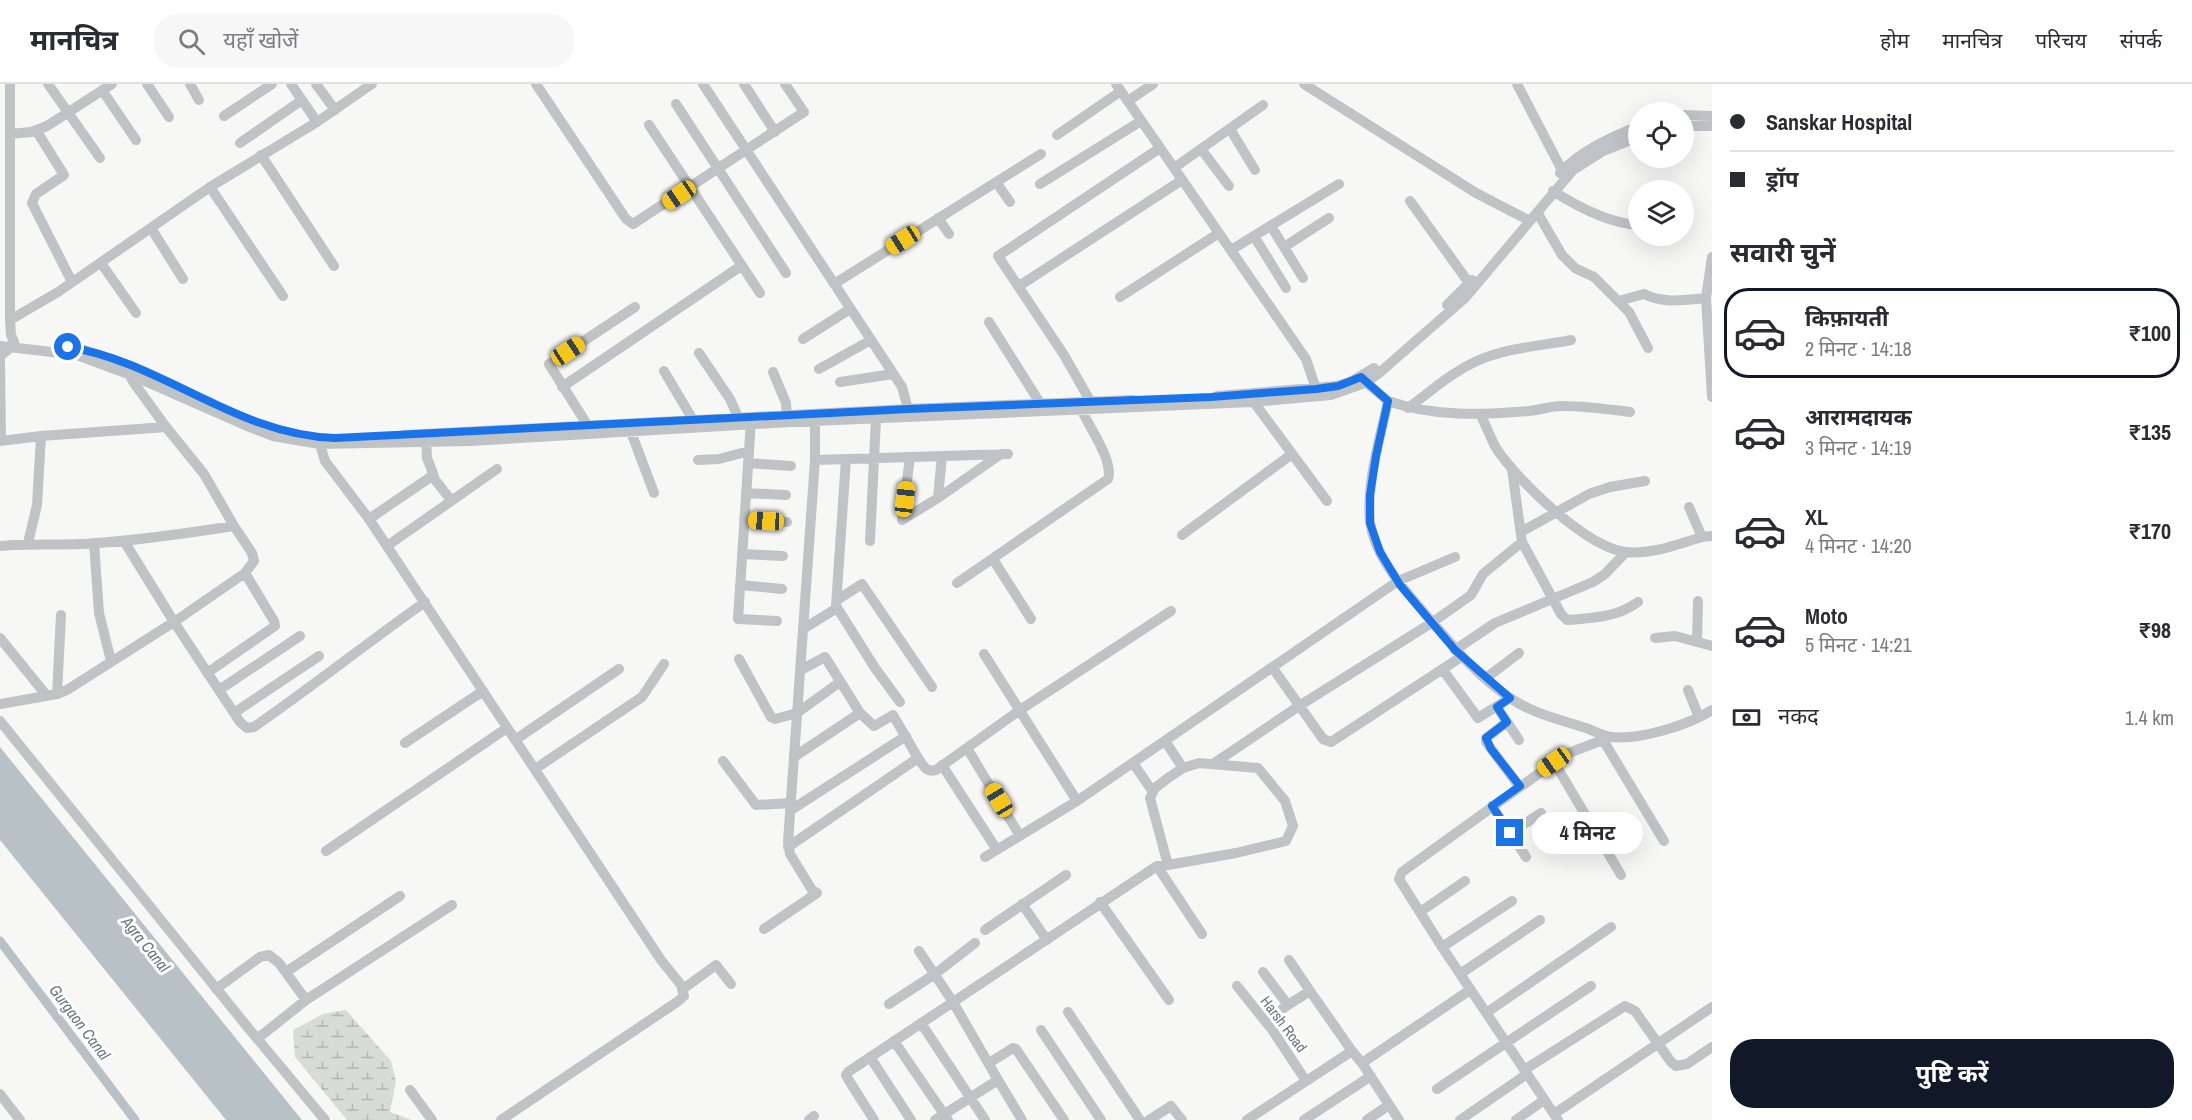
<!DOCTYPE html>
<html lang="hi">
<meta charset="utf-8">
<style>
:root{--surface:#fff;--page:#f7f7f7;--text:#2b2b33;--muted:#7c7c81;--line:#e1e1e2;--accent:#111827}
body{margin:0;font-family:"Archivo Narrow","Noto Sans Devanagari",sans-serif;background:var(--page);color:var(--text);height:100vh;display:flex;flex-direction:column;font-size:22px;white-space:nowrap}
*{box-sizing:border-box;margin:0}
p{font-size:20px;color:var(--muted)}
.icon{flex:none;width:33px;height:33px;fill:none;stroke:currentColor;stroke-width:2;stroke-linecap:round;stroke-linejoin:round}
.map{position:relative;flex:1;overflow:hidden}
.drawer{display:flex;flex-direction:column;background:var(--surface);width:480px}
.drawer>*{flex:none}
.top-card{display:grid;align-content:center;height:132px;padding:0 18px;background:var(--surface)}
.tools{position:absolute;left:1628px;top:18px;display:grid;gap:12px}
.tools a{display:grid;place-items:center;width:66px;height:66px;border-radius:50%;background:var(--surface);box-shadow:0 6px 24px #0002;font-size:30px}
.end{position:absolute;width:27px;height:27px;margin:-14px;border:8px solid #1a73e8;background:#fff;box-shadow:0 0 0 3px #fff}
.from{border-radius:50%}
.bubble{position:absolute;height:42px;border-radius:21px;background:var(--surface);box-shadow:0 6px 24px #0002;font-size:20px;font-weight:700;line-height:42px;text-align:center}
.car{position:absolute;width:18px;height:36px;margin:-18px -9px;border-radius:8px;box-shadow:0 0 4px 2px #0007;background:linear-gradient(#f5c518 24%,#345 0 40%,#f5c518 0 76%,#345 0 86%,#f5c518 0)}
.top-card b{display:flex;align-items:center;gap:21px;height:57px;font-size:22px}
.top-card b+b{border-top:2px solid var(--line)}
.top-card i{width:15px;height:15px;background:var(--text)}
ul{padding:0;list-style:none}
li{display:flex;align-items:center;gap:18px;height:90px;margin:0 12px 9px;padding:0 6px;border:3px solid transparent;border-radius:24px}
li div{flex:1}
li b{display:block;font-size:22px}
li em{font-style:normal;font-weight:700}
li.selected{border-color:var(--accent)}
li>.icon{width:54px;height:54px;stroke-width:1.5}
h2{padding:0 18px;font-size:27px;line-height:72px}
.pay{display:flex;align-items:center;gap:15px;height:66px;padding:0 18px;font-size:22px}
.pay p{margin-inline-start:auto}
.action{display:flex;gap:12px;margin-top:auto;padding:12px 18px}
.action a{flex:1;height:69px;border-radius:24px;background:var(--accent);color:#fff;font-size:24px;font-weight:700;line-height:69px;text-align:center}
header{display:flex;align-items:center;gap:36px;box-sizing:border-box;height:84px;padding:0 30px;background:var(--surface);border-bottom:2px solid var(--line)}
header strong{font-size:28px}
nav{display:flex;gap:33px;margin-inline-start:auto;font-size:21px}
.search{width:420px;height:54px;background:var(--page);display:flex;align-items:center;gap:15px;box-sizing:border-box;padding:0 21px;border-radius:24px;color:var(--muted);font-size:22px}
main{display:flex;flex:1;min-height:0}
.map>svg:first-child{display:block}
.wetland{fill:url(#wetland-marsh)}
.water{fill:#b8c2c6}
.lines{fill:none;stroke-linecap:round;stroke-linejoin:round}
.canal{stroke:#b8c2c6;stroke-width:9}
.minor{stroke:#bfc3c6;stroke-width:10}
.route{stroke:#1a73e8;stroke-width:8}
.labels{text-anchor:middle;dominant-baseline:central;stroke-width:6;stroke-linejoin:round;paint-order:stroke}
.street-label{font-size:15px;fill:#697783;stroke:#fff}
.water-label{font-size:16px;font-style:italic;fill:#65777f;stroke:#fff}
</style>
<header>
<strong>मानचित्र</strong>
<div class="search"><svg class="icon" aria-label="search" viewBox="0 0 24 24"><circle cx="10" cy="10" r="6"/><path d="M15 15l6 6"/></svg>यहाँ खोजें</div>
<nav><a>होम</a><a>मानचित्र</a><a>परिचय</a><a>संपर्क</a></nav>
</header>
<main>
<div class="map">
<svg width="1712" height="1036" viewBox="0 0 1712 1036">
<defs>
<pattern id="wetland-marsh" width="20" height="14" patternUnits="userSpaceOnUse" patternTransform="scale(1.5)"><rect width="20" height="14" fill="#d7dcd5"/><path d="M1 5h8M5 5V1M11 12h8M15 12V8" fill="none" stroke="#b2b7b2"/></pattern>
</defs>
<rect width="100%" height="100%" fill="#f7f8f5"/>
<!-- wetland -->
<path class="wetland" d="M 346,926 L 391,977 L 396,997 L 390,1028 L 412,1036 L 347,1036 L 295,973 L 293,946 L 323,930 Z"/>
<!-- water -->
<path class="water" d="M 0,663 L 302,1036 L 226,1036 L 0,756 Z"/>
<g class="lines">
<!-- canal -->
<path class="canal" d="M 0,857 L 135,1036"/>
<!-- minor -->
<path class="minor" d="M 48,0 L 100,74
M 147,0 L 169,33
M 190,0 L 199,16
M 291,0 L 317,38
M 316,0 L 335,26
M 536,0 L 626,135 L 633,140 L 804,28 L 785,0
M 703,0 L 902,303 L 910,332
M 744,0 L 775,48
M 1116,0 L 1306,275 L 1316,305
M 1304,0 L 1476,109 L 1530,137
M 1517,0 L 1565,92
M 102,6 L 136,56
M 1128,17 L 1153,0
M 676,20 L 786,189
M 1683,31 L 1712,32
M 224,32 L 272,0
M 649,41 L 760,209
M 1683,42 L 1712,42
M 1230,45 L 1255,86
M 36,46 L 64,91 L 36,110 L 32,119 L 72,198
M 10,50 L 31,48 L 47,42 L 112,0
M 1057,51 L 1121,7
M 240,59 L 302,16
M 1201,65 L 1229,102
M 261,71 L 334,182
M 1174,84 L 1263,21
M 1560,89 C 1581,66 1610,54 1638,42
M 996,98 L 1010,118
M 1040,100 L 1141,37
M 210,103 L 283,212
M 1553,107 C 1578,123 1608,139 1638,141
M 1410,117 L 1469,199
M 1537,128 L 1562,171 L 1575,184 L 1594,193 L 1629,228 L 1648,264
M 938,134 L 949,150
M 1271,142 L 1303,194
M 151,144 L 183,195
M 1254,152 L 1286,204
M 1284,163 L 1329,134
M 1231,166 L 1339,100
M 1712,173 L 1706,214 L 1712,313
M 101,179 L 136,229
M 834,200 L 1041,70
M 1019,202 L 1182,96
M 1120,213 L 1219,149
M 1618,217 L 1644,210 C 1664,220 1685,216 1706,214
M 1447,221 L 1472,196
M 10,236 L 58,208 L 210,103 L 317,38 L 372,0
M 989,238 L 1040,319
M 803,255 L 850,225
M 0,262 L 77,271 L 131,291 L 247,342 L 273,352 L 319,360 L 470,357 L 790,338 L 1252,318 L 1331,311 L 1365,299 L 1378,290 L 1465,214 L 1573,86 L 1603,67 L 1638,53
M 78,264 L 134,283 L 213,320
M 699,269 L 730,315 L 738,333
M 0,272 L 10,264 L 14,258 L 11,251 L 10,236 L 10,0
M 0,274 L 1,357
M 819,285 L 871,256
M 664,287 L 696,341
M 773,288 L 786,319 L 787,336
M 1362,295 L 1388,317 C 1380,354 1366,400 1370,438 C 1375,474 1404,505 1426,531 C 1452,560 1476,592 1510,614 C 1532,629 1561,636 1586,644 C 1594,647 1603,652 1612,653 C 1640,656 1689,641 1712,626
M 840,298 L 893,290
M 562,303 L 741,182
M 1217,312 L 1337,302 L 1350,298 L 1374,284
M 1250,313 L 1327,417
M 1388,317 C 1434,333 1482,331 1529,327 C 1540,326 1550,322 1561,322 C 1584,322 1607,325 1630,328
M 1093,322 L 1064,271 L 998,172 L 1160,64
M 1408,324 C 1430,308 1452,288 1477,277 C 1506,264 1540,262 1571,256
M 1480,330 C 1486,341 1490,353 1496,364 C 1517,396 1587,464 1626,468 C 1651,471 1678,460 1702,453 L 1712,452
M 751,336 L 738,535 L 777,537
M 588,342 L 549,280 L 635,223
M 631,348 L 654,409
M 405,351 L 909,325 L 1133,316
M 426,352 L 427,374 L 434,392
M 318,354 L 325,377 L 369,435 L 661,876 L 681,901 L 684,912 L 677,918 L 501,1036
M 0,357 L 41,352 L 166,343
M 846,375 L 836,522 L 875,584 L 900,618
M 698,376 L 719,375 L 749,367
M 815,376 L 1008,370
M 748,379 L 791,382
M 1512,385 L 1522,458 L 1561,530 L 1567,536 C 1592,534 1616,534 1638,518
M 746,409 L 786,411
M 938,414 L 942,372
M 1689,423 L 1702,453
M 369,435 L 432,392 L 451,416
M 744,436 L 787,438
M 902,436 L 938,414 L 1001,370
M 902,436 L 910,373
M 1521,448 L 1589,410 L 1610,403 L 1645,397
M 1182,451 L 1292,370
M 124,457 L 174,538 L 240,638 L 247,644 L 254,643 C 312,603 367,559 425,518
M 870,457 L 876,335
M 28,459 L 37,421 L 41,352
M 94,459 L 99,529 L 111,577
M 0,462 C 32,459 64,462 97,459 C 143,456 188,449 234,442
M 387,462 L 497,385
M 742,470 L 783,472
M 993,475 L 1031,535
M 957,499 L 1108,395 C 1114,377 1089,343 1081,325
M 740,501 L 782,505
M 837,516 L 862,500 L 932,603
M 803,545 L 837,524
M 0,554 L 47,612
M 1655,554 L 1675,552 L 1712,562
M 1697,558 L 1698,517
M 1455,566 L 1495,539 L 1593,498 L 1605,490 L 1626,468
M 984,570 L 1077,717
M 739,575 L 771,633 L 775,635 L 797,629 L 840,598
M 1272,583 L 1323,655 L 1331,658 L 1461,573
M 801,586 L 825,573 L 860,629
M 1443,586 L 1478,634 L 1510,614
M 207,589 L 275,542 L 274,537 L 245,489
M 1486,594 L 1519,569
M 219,606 L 300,552
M 1688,606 L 1699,633
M 57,610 L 61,531
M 0,620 L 57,610 L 67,606 L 174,538 L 245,489 L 254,477 L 252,469 L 234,442 L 204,390 L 166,343 L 134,299 L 131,294 L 132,289
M 1497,623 L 1519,656
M 234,629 L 319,572
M 0,637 L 245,940 L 325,1036
M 1507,638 L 1486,654 L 1486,658 L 1519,702
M 515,656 L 619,585
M 1603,656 L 1664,757
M 1165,657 L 1183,684
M 405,659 L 483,607
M 967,664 L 1020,752
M 918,674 C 923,681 926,689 936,686 L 1020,626 L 1171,527
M 723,677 L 756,721 L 792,719
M 1554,678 L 1621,791
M 1133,679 L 1153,708
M 1213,680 L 1299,622 L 1433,538 L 1471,511 L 1483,490 L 1522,458
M 942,681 L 997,766
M 535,685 L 642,613 L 664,580
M 1492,722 L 1526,773
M 791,726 L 906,652
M 1510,749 L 1541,729
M 788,763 L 918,674 L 893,631 L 874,642 L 860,629 L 794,673
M 326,767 L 507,644
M 985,773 L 1077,717 L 1398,497 L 1455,473
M 1157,782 L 1202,850
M 1100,818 L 1169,916
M 1022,820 L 1047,856
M 1420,828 L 1465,797
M 764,845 L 817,809 L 812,806 L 790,770 L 788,758 L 815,376 L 815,333
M 985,846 L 1066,791
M 1442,863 L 1512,817
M 919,867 L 953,918 L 998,996
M 1289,876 L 1310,907
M 286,888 L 400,812
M 1263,888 L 1288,921 L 1266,937
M 1460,890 L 1540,836
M 1237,902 L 1273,947 L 1306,997
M 216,905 L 260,873 L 269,871 L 279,879 L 306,916
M 683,905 L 716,881 L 731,900
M 889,920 L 935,890 L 975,859
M 1288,921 L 1310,907 L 1352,967
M 1068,928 L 1140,1036
M 1486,929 L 1611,843
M 921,939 L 985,1036
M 1041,946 L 1101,1036
M 257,955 L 306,916 L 452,821
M 894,957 L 948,1036
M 870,973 L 911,1036
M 989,979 L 1013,964 L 1016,965 L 1064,1036
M 1362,979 L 1470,906
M 1524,986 L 1625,922 L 1635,927 L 1671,978 L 1676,982 L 1687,980 L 1712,963
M 1437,1005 L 1591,902
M 410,1006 L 432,1036
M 0,1010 L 20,1036
M 1554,1030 L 1712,923
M 809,1036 L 814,1032
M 874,1036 L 848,995 L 846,991 L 848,988 L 1157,782 L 1168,781 L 1236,769 L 1286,757 L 1293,742 L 1285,717 L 1258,684 L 1199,679 L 1183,684 L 1168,694 L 1155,704 L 1150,714 L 1168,781
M 935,1036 L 998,996 L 1022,1036
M 1149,1036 L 1171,1022 L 1182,1036
M 1247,1036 L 1352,967 L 1362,979 L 1399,1036
M 1304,1036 L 1371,992
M 1367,1036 L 1389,1021
M 1460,1036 L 1527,990
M 1516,1036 L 1544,1016
M 1558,1036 L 1442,863 L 1399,795 L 1402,788 L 1566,670 L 1611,653"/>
</g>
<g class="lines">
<!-- route -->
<path class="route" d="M 68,263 C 163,278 236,351 335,354 L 909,325 L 1211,313 L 1316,305 L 1338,302 L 1361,293 L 1388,317 L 1376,372 L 1370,411 L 1370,439 L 1380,468 L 1400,501 L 1455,566 L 1510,614 L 1497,623 L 1507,638 L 1486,654 L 1491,665 L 1520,702 L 1492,722 L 1510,749"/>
</g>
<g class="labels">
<!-- street labels -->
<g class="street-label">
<text transform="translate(1284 940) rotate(53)">Harsh Road</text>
</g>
<!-- water labels -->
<g class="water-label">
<text transform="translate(146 860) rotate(51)">Agra Canal</text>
<text transform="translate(80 938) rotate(53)">Gurgaon Canal</text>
</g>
</g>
</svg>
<div class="tools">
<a><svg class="icon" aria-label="locate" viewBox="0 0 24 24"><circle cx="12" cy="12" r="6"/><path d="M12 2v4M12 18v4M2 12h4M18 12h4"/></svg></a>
<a><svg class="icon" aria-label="layers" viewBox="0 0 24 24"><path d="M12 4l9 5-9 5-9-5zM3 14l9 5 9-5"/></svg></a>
</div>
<i class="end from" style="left:68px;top:263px"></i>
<i class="end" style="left:1510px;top:749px"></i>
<div class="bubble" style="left:1532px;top:728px;width:111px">4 मिनट</div>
<i class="car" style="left:679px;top:111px;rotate:236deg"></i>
<i class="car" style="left:903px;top:156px;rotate:238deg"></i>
<i class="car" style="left:568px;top:267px;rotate:57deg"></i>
<i class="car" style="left:905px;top:415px;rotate:7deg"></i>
<i class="car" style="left:766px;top:437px;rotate:273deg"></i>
<i class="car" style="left:1554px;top:678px;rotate:235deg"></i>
<i class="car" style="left:999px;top:716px;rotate:329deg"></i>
</div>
<section class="drawer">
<div class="top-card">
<b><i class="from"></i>Sanskar Hospital</b>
<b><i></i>ड्रॉप</b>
</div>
<h2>सवारी चुनें</h2>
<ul>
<li class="selected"><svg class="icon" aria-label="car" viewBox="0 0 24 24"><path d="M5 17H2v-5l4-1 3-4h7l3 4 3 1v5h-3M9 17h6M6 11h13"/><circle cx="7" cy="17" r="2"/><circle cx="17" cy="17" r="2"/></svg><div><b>किफ़ायती</b><p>2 मिनट · 14:18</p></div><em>₹100</em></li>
<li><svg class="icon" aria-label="car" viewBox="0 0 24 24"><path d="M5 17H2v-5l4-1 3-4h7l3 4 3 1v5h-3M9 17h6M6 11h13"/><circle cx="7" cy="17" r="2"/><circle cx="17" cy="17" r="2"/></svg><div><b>आरामदायक</b><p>3 मिनट · 14:19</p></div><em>₹135</em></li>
<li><svg class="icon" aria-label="car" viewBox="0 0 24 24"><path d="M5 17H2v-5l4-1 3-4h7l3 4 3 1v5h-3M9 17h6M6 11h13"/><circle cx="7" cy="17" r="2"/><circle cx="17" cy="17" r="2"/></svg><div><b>XL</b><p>4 मिनट · 14:20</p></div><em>₹170</em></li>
<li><svg class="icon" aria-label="car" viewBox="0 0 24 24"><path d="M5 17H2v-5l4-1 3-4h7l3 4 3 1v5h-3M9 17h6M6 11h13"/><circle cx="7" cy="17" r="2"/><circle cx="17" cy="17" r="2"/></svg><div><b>Moto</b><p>5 मिनट · 14:21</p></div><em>₹98</em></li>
</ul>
<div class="pay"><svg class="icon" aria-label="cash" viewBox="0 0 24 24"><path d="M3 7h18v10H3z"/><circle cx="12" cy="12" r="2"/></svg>नकद<p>1.4 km</p></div>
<div class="action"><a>पुष्टि करें</a></div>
</section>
</main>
